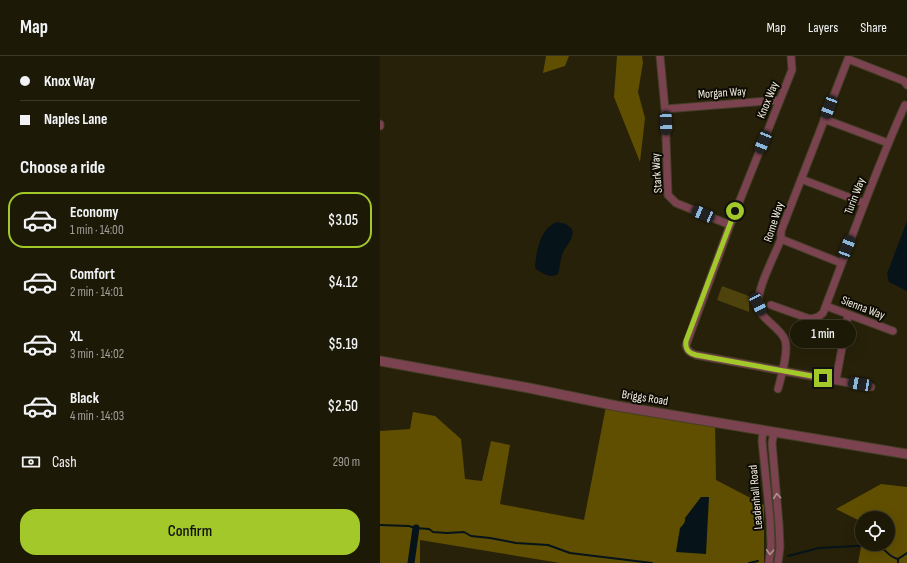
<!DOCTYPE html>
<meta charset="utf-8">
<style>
:root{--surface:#1d1907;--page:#252211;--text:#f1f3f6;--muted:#a0a09b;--line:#3b3828;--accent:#a2c929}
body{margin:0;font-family:"Sofia Sans Condensed",sans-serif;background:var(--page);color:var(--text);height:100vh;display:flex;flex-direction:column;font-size:15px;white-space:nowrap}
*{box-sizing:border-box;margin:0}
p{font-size:13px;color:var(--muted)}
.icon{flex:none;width:22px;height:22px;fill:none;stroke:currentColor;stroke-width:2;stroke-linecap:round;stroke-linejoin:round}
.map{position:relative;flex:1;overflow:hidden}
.details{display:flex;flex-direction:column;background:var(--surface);width:380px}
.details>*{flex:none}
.hud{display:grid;align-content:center;height:88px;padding:0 20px;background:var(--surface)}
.buttons{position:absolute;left:475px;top:455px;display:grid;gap:8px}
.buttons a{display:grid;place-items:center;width:40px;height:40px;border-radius:50%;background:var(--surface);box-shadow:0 4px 16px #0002,0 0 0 1px var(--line);font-size:20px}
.end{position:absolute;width:18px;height:18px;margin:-9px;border:5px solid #a2c929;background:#111;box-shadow:0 0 0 2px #111}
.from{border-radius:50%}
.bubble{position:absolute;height:28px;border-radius:14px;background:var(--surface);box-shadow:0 4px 16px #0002,0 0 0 1px var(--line);font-size:13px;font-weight:600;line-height:28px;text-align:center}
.car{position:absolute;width:12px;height:24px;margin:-12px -6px;border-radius:5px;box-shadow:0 0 3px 1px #0007;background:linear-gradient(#222 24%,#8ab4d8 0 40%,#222 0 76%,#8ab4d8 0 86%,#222 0)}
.hud b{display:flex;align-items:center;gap:14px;height:38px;font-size:15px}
.hud b+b{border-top:1px solid var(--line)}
.hud i{width:10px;height:10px;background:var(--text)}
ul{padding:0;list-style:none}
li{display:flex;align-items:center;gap:12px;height:56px;margin:0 8px 6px;padding:0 12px;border:2px solid transparent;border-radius:16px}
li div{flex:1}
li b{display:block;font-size:15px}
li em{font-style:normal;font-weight:600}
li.current{border-color:var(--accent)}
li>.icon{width:36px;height:36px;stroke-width:1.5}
h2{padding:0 20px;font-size:18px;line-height:48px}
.pay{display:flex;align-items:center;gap:10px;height:44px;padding:0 20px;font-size:15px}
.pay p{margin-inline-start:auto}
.button{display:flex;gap:8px;margin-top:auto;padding:8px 20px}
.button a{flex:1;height:46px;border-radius:16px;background:var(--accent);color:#111;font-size:16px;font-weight:600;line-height:46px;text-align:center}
header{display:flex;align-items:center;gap:24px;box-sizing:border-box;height:56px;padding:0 20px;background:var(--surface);border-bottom:1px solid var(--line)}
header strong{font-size:19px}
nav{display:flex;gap:22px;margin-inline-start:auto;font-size:14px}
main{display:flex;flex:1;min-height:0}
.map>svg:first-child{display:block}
.green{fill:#4e420d}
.forest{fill:#604f00}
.water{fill:#061319}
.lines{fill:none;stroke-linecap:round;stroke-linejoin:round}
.stream{stroke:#061319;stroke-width:2}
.canal{stroke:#061319;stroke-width:7}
.minor-casing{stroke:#443e27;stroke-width:9}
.tertiary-casing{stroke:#443e27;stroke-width:11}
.minor{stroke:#7b4350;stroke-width:7}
.tertiary{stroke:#7b4350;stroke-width:9}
.oneway{stroke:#b19091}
.route{stroke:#a2c929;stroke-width:5}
.labels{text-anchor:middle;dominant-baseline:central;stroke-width:4;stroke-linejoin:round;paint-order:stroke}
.street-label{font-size:12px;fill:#f3efe1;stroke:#0d0b03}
</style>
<header>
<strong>Map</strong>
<nav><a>Map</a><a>Layers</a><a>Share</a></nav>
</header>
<main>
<section class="details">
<div class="hud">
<b><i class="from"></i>Knox Way</b>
<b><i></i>Naples Lane</b>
</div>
<h2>Choose a ride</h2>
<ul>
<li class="current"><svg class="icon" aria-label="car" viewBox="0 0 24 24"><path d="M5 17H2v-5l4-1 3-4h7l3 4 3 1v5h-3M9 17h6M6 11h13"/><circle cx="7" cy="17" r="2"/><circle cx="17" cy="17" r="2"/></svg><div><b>Economy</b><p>1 min · 14:00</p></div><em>$3.05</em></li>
<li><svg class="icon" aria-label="car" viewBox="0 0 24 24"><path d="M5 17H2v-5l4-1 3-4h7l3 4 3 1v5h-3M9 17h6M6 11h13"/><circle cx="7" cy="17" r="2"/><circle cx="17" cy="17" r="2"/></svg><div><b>Comfort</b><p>2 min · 14:01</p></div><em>$4.12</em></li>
<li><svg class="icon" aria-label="car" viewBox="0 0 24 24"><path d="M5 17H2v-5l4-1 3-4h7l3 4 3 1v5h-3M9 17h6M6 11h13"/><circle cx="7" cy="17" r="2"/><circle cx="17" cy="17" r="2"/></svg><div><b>XL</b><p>3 min · 14:02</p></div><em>$5.19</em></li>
<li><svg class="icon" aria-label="car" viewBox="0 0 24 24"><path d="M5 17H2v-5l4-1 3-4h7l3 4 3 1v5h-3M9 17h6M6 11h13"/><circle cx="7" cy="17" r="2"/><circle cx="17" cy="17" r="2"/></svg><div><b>Black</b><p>4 min · 14:03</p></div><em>$2.50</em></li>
</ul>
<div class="pay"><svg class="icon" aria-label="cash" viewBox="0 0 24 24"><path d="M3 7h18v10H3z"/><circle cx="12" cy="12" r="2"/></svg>Cash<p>290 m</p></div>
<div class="button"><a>Confirm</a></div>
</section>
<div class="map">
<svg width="527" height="507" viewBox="0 0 527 507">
<rect width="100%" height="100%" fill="#272109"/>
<!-- green -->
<path class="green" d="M 342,230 L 369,240 L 369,256 L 337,244 Z"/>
<!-- forest -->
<path class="forest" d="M 166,0 L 189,0 L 185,10 L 163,17 Z
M 237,0 L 262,0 L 263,7 L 258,36 L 265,62 L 260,106 L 234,41 Z
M 227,345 L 335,366 L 336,424 L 384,449 L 384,507 L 180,507 L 40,484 L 40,507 L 0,507 L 0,375 L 30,373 L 33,356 L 55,360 L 81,383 L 85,423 L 102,425 L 111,385 L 130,389 L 120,448 L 204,464 Z
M 501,428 L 527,431 L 527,507 L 478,507 L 482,486 L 482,488 L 508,488 L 508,462 L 482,462 L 482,466 L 456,453 Z"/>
<!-- water -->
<path class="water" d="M 527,165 L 527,235 L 509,226 L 507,218 Z
M 177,166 L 186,168 L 192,173 C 195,184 185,189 182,199 C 180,205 180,212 178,218 C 171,223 161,217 155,212 C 156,196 160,172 177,166 Z
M 321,441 L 329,441 L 326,498 L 296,496 L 300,472 C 303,469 306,466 305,462 Z"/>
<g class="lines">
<!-- stream -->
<path class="stream" d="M 0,469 L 29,470 L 35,472 L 49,473 L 53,476 L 67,477 L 84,476 L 91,480 L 110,482 L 136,487 L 168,489 L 190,497 L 272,507
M 408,500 L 439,492 L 495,489 C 505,490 507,501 518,503
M 518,503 L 527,497
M 518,503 L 518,507
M 369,507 L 378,505"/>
<!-- canal -->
<path class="canal" d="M 31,507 L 36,472"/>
<defs>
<path id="minor" d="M 280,0 L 285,53 L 288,139 L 296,147 L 350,169
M 411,0 L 412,14 L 350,169 L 306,289 C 307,295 310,297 316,299 L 491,331
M 285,53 L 400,44
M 444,63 L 508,87
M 0,68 L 0,70
M 421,123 L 484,147
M 401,183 L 461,207
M 391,249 L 430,263 L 438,261 L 443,257 C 470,187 494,117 525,49 L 527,50
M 446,250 L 513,275
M 456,324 L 468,259
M 398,333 C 401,321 409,296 405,284 C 400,270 378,263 378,247 C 378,230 395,199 401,183 L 401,175 L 468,3 L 524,25 L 527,29
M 383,374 L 382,385 L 390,463 L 391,490 L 389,507
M 394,376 L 392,387 L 399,468 L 400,491 L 398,507"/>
<path id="tertiary" d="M 0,305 L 149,332 L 237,350 L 527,398"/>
</defs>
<!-- minor casing -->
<use href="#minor" class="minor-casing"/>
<!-- tertiary casing -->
<use href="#tertiary" class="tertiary-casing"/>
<!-- minor -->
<use href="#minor" class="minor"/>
<!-- tertiary -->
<use href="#tertiary" class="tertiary"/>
</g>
<!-- one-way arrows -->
<defs><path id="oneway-chevron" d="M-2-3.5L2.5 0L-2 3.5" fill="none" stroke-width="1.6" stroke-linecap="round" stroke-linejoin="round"/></defs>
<g class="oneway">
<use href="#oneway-chevron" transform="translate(397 440) rotate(-95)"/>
<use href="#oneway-chevron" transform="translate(390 496) rotate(93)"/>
</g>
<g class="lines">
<!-- route -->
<path class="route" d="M 355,155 L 306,285 C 305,293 308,297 316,299 L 443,322"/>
</g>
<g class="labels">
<!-- street labels -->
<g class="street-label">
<text transform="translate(342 37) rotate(-4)">Morgan Way</text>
<text transform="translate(388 44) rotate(-68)">Knox Way</text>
<text transform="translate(277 117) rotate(-94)">Stark Way</text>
<text transform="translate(475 140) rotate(-69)">Turin Way</text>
<text transform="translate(394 166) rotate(-72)">Rome Way</text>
<text transform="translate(483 252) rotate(21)">Sienna Way</text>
<text transform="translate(265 342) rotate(9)">Briggs Road</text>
<text transform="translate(376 441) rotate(-95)">Leadenhall Road</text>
</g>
</g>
</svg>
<div class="buttons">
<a><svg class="icon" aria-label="locate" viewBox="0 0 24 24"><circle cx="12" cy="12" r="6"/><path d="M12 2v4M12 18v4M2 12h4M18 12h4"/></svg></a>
</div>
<i class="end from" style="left:355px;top:155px"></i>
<i class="end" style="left:443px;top:322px"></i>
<div class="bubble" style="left:410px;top:264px;width:66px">1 min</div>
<i class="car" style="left:449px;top:51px;rotate:201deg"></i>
<i class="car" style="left:286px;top:67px;rotate:178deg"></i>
<i class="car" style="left:383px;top:86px;rotate:202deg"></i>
<i class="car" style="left:323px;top:158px;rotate:293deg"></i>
<i class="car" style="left:467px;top:191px;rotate:21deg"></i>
<i class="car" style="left:378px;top:248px;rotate:154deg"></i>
<i class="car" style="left:480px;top:328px;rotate:280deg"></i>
</div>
</main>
